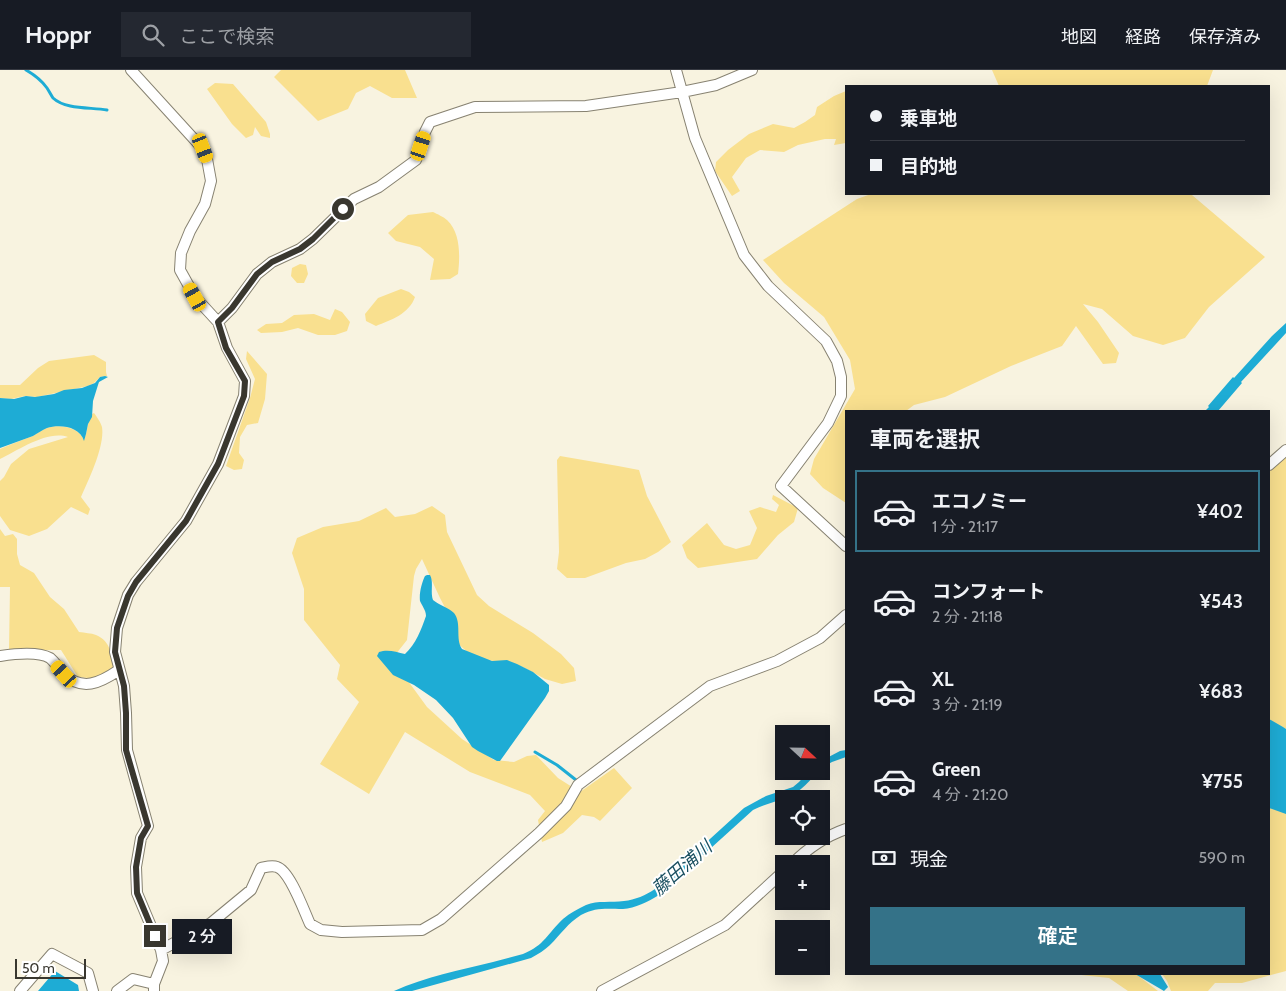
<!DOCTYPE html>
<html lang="ja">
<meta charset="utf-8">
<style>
:root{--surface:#171b24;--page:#242831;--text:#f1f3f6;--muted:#9ea1a6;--line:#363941;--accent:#347288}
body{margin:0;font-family:Cabin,"Noto Sans JP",sans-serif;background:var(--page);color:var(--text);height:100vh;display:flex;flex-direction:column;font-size:19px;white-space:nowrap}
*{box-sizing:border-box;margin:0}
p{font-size:16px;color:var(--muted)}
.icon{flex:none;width:28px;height:28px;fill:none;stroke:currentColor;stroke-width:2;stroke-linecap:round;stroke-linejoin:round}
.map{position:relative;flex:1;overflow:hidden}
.side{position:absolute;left:845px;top:340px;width:425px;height:565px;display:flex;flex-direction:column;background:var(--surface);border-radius:0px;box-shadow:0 5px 20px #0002}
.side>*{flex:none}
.hud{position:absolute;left:845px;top:15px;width:425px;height:110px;border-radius:0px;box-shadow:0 5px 20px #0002;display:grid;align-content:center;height:110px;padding:0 25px;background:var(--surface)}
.needle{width:32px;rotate:112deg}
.tools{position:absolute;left:775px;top:655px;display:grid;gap:10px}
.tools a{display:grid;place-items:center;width:55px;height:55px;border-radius:0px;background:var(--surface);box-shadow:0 5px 20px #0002;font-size:25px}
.scale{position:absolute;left:15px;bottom:12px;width:71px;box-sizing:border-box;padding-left:5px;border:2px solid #39372f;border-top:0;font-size:14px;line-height:18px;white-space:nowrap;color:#39372f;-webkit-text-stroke:4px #fff;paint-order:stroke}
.end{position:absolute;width:22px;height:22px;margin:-11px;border:6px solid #39372f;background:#fff;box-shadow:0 0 0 2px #fff}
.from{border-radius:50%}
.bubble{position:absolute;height:35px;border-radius:0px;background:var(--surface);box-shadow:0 5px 20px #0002;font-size:16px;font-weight:600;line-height:35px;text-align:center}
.car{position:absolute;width:15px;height:30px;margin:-15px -8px;border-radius:6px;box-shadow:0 0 4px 1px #0007;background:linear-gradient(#f5c518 24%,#345 0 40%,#f5c518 0 76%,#345 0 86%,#f5c518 0)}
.hud b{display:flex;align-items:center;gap:18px;height:48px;font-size:19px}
.hud b+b{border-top:1px solid var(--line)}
.hud i{width:12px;height:12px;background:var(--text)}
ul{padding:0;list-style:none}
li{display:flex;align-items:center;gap:15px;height:82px;margin:0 10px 8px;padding:0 15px;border:2px solid transparent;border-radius:0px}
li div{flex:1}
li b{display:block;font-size:19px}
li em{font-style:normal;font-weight:600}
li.on{border-color:var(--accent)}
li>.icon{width:45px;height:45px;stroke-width:1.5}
h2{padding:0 25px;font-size:22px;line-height:60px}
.pay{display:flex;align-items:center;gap:12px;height:55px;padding:0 25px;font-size:19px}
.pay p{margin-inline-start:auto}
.cta{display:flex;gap:10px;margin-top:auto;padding:10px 25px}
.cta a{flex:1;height:58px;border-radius:0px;background:var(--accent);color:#fff;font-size:20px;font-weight:600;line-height:58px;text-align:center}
header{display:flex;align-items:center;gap:30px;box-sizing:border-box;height:70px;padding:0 25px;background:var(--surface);border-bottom:1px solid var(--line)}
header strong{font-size:24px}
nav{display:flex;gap:28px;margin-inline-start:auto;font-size:18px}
.search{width:350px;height:45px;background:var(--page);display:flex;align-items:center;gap:12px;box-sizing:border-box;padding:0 18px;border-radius:0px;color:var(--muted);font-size:19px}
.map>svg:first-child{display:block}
.green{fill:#f9e08f}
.water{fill:#1eacd5}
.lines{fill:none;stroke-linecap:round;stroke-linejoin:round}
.stream{stroke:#1eacd5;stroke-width:3}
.minor-casing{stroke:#878271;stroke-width:12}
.minor{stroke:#fff;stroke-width:10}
.route{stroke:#39372f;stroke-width:6}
.labels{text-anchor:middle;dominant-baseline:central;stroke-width:4;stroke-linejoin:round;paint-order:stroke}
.water-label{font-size:18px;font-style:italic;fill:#1b5061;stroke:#fff}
</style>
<header>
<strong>Hoppr</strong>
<div class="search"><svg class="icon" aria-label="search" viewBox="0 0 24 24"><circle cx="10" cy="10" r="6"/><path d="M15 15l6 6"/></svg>ここで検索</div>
<nav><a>地図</a><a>経路</a><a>保存済み</a></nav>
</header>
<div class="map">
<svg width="1286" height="921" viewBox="0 0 1286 921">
<rect width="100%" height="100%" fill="#f8f3e0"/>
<!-- green -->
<path class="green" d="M 281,0 L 405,0 L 417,28 L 392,28 L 370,16 L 356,23 L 348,39 L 318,51 L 274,7 Z
M 992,0 L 1213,0 L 1207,16 L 999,16 Z
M 215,13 L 233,14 L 266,52 L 270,64 L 270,68 L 261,66 L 255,57 L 253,65 L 246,68 L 232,54 L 207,19 Z
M 846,21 L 846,73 L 834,75 L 836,69 L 825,69 L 798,75 L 784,82 L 760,80 L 746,88 L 732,107 L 740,121 L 732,126 L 715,101 L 716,92 L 728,80 L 749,64 L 773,54 L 794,58 L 805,52 L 815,45 L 817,37 L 834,26 Z
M 871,124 L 1192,124 L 1192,125 L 1265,187 L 1209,237 L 1185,268 L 1163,275 L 1133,266 L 1102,239 L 1083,234 L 1098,252 L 1119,283 L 1116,293 L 1103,294 L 1076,256 L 1062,276 L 1011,296 L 945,327 L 914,335 L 906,341 L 846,341 L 846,433 L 823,418 L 810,404 L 814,389 L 855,319 L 850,290 L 824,247 L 784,213 L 763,190 L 857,129 Z
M 433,142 C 437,144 444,147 447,150 C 461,163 460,187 458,204 L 450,209 L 430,210 L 434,189 L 420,177 L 396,171 L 388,163 L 408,145 Z
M 300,194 L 306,195 L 308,204 L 304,213 L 297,213 L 291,206 L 292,198 Z
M 401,219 L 409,222 L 415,227 C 409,244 391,250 376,256 L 366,251 L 365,244 L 378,228 Z
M 335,239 L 342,242 L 350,252 L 347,261 L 335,265 L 318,265 L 298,258 L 282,262 L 261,263 L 257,260 L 266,254 L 282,253 L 294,245 L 314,244 L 330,250 Z
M 247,281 L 267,304 L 265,329 L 258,353 L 247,355 L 240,367 L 239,383 L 244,390 L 242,399 L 234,400 L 226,396 L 250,328 L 255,309 L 246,289 Z
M 94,285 L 106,292 L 106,302 L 107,306 L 100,307 L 94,313 L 88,316 L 37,327 L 25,326 L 11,329 L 0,328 L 0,315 L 20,315 L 38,298 L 49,291 Z
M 94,343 C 97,347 101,353 102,357 C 105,376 89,409 81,427 L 90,439 L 88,445 L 71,437 L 47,459 L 29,466 L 10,460 L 0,446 L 0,411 L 4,407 L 11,394 L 29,379 L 68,367 C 47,360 19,380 0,389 L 0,379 C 11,374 22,370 33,366 C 37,363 42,360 47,358 C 59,354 79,357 84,370 L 86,364 L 88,354 L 92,344 Z
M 560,386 L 618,396 L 639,400 L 647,426 L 671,472 L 658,482 L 645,489 L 626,493 L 585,508 L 567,508 L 557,499 L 559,482 L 557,390 Z
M 1286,387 L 1286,659 L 1269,650 L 1269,400 Z
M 773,425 L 798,438 L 794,452 L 778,465 L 757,489 L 698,498 L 687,488 L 682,475 L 707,453 L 724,475 L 736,479 L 750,475 L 757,458 L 749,441 L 760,437 L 776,442 L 779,435 L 772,429 Z
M 432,436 L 445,445 L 447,462 L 477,525 L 489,536 L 533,563 L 561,584 L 574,598 L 576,611 L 562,614 L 545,609 L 523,597 L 473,587 L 455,571 L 452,551 L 440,528 L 422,489 L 416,499 L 414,506 L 407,570 L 392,589 L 427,637 L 462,669 L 494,690 L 514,692 L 527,686 L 536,685 L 558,708 L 580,722 L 614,698 L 632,718 L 600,751 L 594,747 L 582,745 L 563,763 L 542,772 L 538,750 L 545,741 L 530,725 L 470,702 L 405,662 L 369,724 L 320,694 L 359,632 L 337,609 L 340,595 L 304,550 L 304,519 L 292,483 L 297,468 L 323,457 L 359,451 L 386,438 L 395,447 L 415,444 Z
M 0,459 L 5,466 L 13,464 L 17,469 L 17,484 L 20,495 L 34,503 L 50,527 L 64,539 L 79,562 C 85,563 91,563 96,565 C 111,571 112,586 114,600 L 99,609 L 78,607 L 61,580 L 9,580 L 10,517 L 0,517 Z
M 1269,735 L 1286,743 L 1286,901 L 1242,913 L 1215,913 L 1208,921 L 1171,921 L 1167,911 L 1162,904 L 1269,904 Z
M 1072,904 L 1136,904 L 1158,921 L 1128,921 L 1109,908 Z"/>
<!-- water -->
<path class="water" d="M 1286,253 L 1286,263 L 1241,312 L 1242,313 L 1218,341 L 1205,341 L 1209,337 L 1208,336 L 1233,307 L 1234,308 L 1272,266 Z
M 105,306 L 108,307 L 99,312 L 98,315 L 93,331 L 92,347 L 88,354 L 86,364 L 84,371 C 80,356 59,354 47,358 C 42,360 38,363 33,366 C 22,370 11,374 0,378 L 0,328 L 14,329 L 26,326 L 35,327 L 54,324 L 64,320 L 82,318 L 95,313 L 100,307 Z
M 427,505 L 430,505 C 434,512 430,522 433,530 C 439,535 449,538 454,543 C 462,553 455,569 462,579 L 492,591 L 507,590 L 517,594 L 533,602 L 549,615 L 549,621 L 545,628 L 500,691 L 497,691 L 478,681 L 472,677 L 453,648 L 436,630 L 414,615 L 393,605 L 377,586 L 379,582 C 388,579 396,582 405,584 C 416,574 421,560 426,546 C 426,540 422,536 420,531 C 419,523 422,512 425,506 Z
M 1269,649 L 1283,657 L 1286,659 L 1286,744 L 1269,738 Z
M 846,680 L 846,687 L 832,692 L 821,698 L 821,691 L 840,681 Z
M 809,701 L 818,701 C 813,707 807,714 801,719 C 788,730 768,732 753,740 L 659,825 C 648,832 635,838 623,839 C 607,839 596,837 581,845 C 568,853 561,864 550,875 C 545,880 538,884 531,888 L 412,921 L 394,921 C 425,907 460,900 493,892 C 503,889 513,887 523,884 C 545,875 547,864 563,849 C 570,843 578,839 586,835 C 598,830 611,833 624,831 C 635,830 646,825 655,819 L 744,738 L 766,726 L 793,717 L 799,712 Z
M 55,901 L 78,915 L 79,921 L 38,921 Z
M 1135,904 L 1160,904 L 1168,917 L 1164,921 Z"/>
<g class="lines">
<!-- stream -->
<path class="stream" d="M 26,0 C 33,4 42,11 47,18 C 49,21 51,25 53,28 C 66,40 91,37 107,40
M 535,682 L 557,695 L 576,710"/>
<defs>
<path id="minor" d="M 131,0 L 203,79 L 207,89 L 211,111 L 205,134 L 190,161 L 181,183 L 180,200 L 195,227 L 218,252 L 227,278 L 245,311 L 244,326 L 218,394 L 186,451 L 136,512 L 128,525 L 117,558 L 115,582 L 124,616 L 126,643 L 127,680 L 148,756 L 141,768 L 136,797 L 137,823 L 161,880 L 163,891 L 154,914 L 154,921
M 676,0 L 695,68 L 744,185 L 768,216 L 826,271 L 837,291 L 841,307 L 841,326 L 828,353 L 781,416 L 846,476
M 218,252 L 232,238 L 257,204 L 272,192 L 300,179 L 313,169 L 354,129 L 379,117 L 416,90 L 425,62 L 430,52 L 475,37 L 586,36 L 682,22 L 716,15 L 752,0
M 1269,395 L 1286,380
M 0,586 C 13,584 38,581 50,588 C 55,592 59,599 63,603 C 82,622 100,613 119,600
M 792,794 C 807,779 826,766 846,759
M 161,880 L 211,853 L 251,820 L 261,798 C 266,797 272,795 277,797 C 290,801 304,841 310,854 L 321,860 L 342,862 L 422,860 L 441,849 L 539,763 L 566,736 L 578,715 L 710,616 L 777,591 L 820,568 L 846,545
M 20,921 L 52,884 L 88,903 L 93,921
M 117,921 L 133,909 L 154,914
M 602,921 L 725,855 L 784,801"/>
</defs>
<!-- minor casing -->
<use href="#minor" class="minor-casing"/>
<!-- minor -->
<use href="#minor" class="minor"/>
</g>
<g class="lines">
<!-- route -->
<path class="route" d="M 155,866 L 137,823 L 136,797 L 141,768 L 148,756 L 126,680 L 126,643 L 124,616 L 115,582 L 117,558 L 128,526 L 136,512 L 186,451 L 218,394 L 244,326 L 245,311 L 226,278 L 218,252 L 232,238 L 257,204 L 272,192 L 300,179 L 313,169 L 343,139"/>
</g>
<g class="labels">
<!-- water labels -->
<g class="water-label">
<text transform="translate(682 798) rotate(-41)">藤田浦川</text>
</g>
</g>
</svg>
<div class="tools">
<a><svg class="needle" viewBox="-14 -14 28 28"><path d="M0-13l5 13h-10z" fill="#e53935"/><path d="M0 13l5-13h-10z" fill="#9ea1a6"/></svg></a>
<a><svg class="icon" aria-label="locate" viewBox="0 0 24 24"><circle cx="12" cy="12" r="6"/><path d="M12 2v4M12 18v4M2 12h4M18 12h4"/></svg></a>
<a>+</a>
<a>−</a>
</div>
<div class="scale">50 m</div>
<i class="end from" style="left:343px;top:139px"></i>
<i class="end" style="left:155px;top:866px"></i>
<div class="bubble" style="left:172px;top:849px;width:60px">2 分</div>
<i class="car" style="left:421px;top:76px;rotate:18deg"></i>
<i class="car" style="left:203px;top:78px;rotate:159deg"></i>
<i class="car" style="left:195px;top:227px;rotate:331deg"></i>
<i class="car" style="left:64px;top:604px;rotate:318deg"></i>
<div class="hud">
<b><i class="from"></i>乗車地</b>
<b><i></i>目的地</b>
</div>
<section class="side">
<h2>車両を選択</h2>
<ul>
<li class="on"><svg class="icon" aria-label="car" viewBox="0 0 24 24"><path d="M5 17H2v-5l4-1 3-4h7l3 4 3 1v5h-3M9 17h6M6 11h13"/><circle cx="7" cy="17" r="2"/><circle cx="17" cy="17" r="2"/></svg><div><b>エコノミー</b><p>1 分 · 21:17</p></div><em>¥402</em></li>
<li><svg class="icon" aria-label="car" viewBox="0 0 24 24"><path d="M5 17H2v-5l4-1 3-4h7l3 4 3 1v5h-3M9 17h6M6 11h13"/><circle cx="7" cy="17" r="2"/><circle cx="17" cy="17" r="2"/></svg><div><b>コンフォート</b><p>2 分 · 21:18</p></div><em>¥543</em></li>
<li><svg class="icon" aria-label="car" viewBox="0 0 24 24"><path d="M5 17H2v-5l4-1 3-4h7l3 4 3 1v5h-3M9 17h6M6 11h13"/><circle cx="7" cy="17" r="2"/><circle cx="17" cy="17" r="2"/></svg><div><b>XL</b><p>3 分 · 21:19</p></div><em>¥683</em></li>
<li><svg class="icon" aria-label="car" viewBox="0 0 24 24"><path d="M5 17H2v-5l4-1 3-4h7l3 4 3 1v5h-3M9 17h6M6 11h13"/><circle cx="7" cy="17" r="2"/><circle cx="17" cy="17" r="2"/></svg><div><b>Green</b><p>4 分 · 21:20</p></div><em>¥755</em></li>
</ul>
<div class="pay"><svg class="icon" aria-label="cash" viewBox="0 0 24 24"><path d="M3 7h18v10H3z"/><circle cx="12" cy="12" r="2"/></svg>現金<p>590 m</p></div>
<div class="cta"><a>確定</a></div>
</section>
</div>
